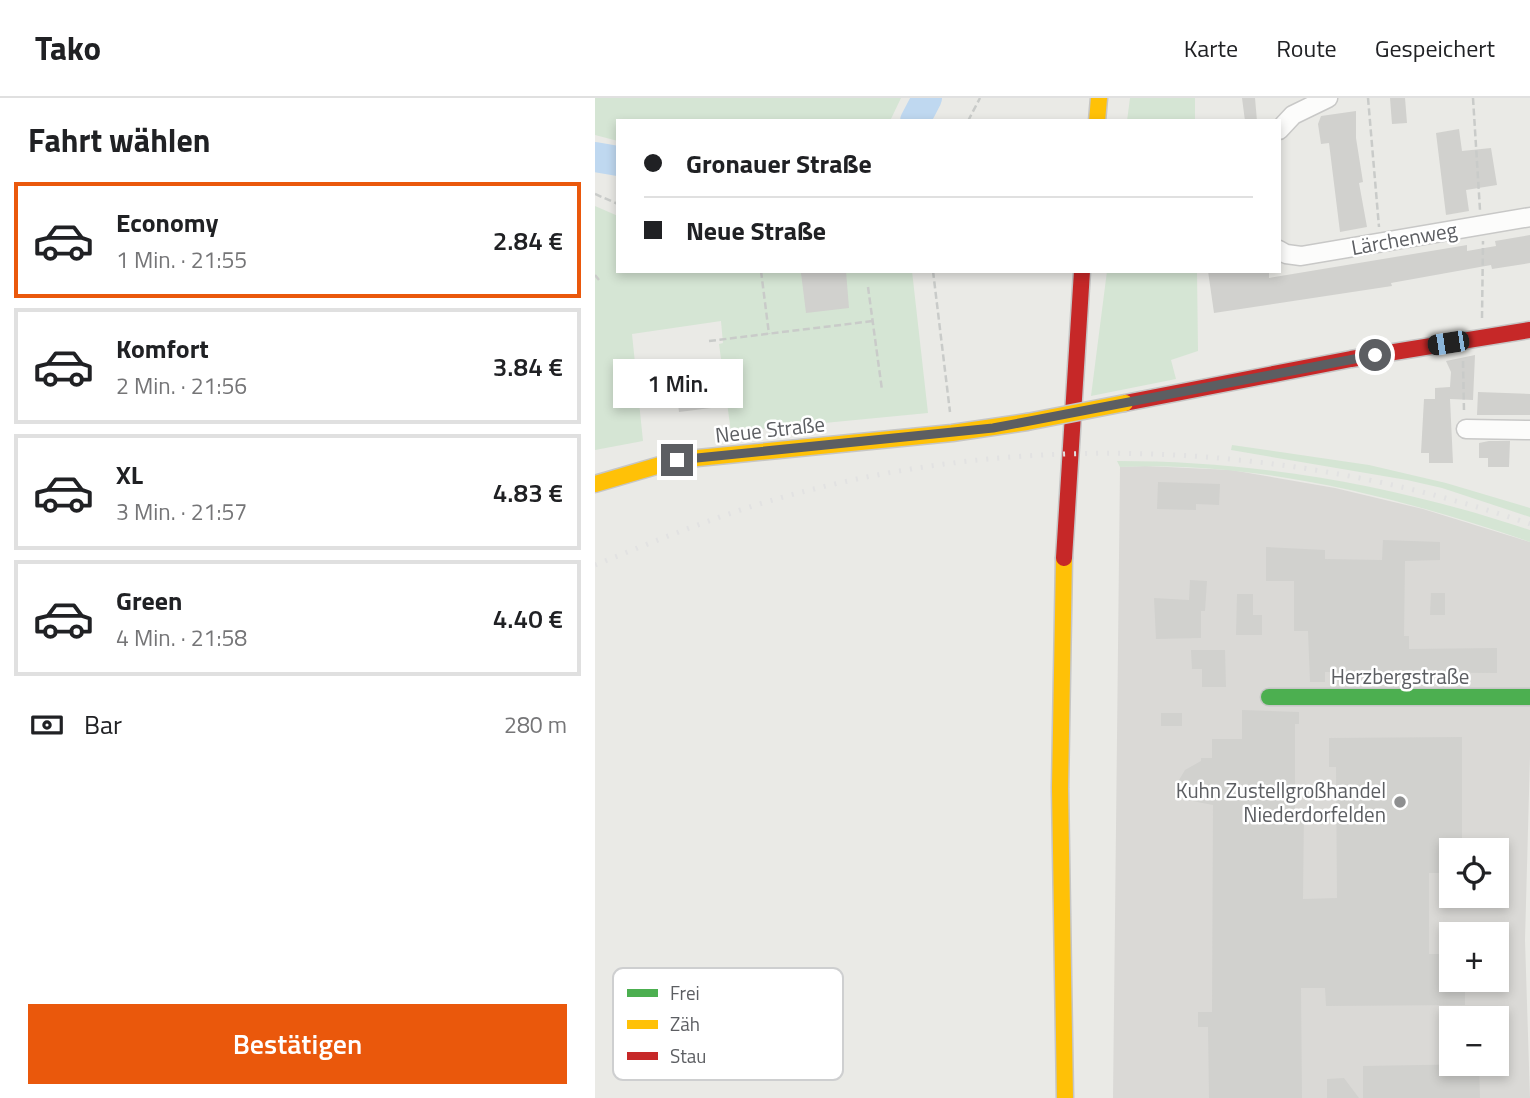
<!DOCTYPE html>
<html lang="de">
<meta charset="utf-8">
<style>
:root{--surface:#fff;--page:#f6f6f6;--text:#202124;--muted:#757577;--line:#e0e0e0;--accent:#ea580c}
body{margin:0;font-family:"Titillium Web",sans-serif;background:var(--page);color:var(--text);height:100vh;display:flex;flex-direction:column;font-size:26px;white-space:nowrap}
*{box-sizing:border-box;margin:0}
p{font-size:23px;color:var(--muted)}
.icon{flex:none;width:38px;height:38px;fill:none;stroke:currentColor;stroke-width:2;stroke-linecap:round;stroke-linejoin:round}
.map{position:relative;flex:1;overflow:hidden}
.sheet{display:flex;flex-direction:column;background:var(--surface);width:595px}
.sheet>*{flex:none}
.guide{position:absolute;left:21px;top:21px;width:665px;height:154px;border-radius:0px;box-shadow:0 4px 10px #0003;display:grid;align-content:center;height:154px;padding:0 28px;background:var(--surface)}
.fabs{position:absolute;left:844px;top:740px;display:grid;gap:14px}
.fabs a{display:grid;place-items:center;width:70px;height:70px;border-radius:0px;background:var(--surface);box-shadow:0 4px 10px #0003;font-size:35px}
.end{position:absolute;width:32px;height:32px;margin:-16px;border:9px solid #5c5e62;background:#fff;box-shadow:0 0 0 4px #fff}
.from{border-radius:50%}
.bubble{position:absolute;height:49px;border-radius:0px;background:var(--surface);box-shadow:0 4px 10px #0003;font-size:23px;font-weight:600;line-height:49px;text-align:center}
.car{position:absolute;width:21px;height:42px;margin:-21px -10px;border-radius:9px;box-shadow:0 0 5px 2px #0007;background:linear-gradient(#222 24%,#8ab4d8 0 40%,#222 0 76%,#8ab4d8 0 86%,#222 0)}
.guide b{display:flex;align-items:center;gap:24px;height:66px;font-size:26px}
.guide b+b{border-top:2px solid var(--line)}
.guide i{width:18px;height:18px;background:var(--text)}
ul{padding:0;list-style:none}
li{display:flex;align-items:center;gap:21px;height:116px;margin:0 14px 10px;padding:0 14px;border:4px solid var(--line);border-radius:0px}
li div{flex:1}
li b{display:block;font-size:26px}
li em{font-style:normal;font-weight:600}
li.selected{border-color:var(--accent)}
li>.icon{width:63px;height:63px;stroke-width:1.5}
h2{padding:0 28px;font-size:32px;line-height:84px}
.pay{display:flex;align-items:center;gap:18px;height:77px;padding:0 28px;font-size:26px}
.pay p{margin-inline-start:auto}
.cta{display:flex;gap:14px;margin-top:auto;padding:14px 28px}
.cta a{flex:1;height:80px;border-radius:0px;background:var(--accent);color:#fff;font-size:28px;font-weight:600;line-height:80px;text-align:center}
header{display:flex;align-items:center;gap:42px;box-sizing:border-box;height:98px;padding:0 35px;background:var(--surface);border-bottom:2px solid var(--line)}
header strong{font-size:33px}
nav{display:flex;gap:38px;margin-inline-start:auto;font-size:24px}
main{display:flex;flex:1;min-height:0}
.map>svg:first-child{display:block}
.industrial{fill:#dad9d6;fill-rule:evenodd}
.green{fill:#d5e5d4}
.lines{fill:none;stroke-linecap:round;stroke-linejoin:round}
.river{stroke:#bfd8f0;stroke-width:30}
.building{fill:#d1d1ce}
.street-casing{stroke:#c8c8c7;stroke-width:21}
.fast-casing{stroke:#c6c6c6;stroke-width:19}
.slow-casing{stroke:#c6c6c6;stroke-width:19}
.jam-casing{stroke:#c6c6c6;stroke-width:19}
.path{stroke:#c9cbc9;stroke-width:2.5;stroke-dasharray:7 3.5;stroke-linecap:butt}
.street{stroke:#fcfcfb;stroke-width:18}
.fast{stroke:#4caf50;stroke-width:16}
.slow{stroke:#ffc107;stroke-width:16}
.jam{stroke:#c62828;stroke-width:16}
.rail{stroke:#e2e2e2;stroke-width:5;stroke-dasharray:2 9;stroke-linecap:butt}
.slow-bridge-casing{stroke:#c6c6c6;stroke-width:19;stroke-linecap:butt}
.slow-bridge{stroke:#ffc107;stroke-width:16}
.route{stroke:#5c5e62;stroke-width:9}
.poi-dot{fill:#8e8f90;stroke:#fff;stroke-width:2.5}
.labels{text-anchor:middle;dominant-baseline:central;stroke-width:5;stroke-linejoin:round;paint-order:stroke}
.street-label{font-size:21px;fill:#5c5e62;stroke:#fff}
.poi-label{font-size:21px;fill:#5c5e62;stroke:#fff;text-anchor:end}
.key{fill:#fff;stroke:#cecfd0;stroke-width:2}
.key-label{font-size:19px;fill:#5c5e62}
</style>
<header>
<strong>Tako</strong>
<nav><a>Karte</a><a>Route</a><a>Gespeichert</a></nav>
</header>
<main>
<section class="sheet">
<h2>Fahrt wählen</h2>
<ul>
<li class="selected"><svg class="icon" aria-label="car" viewBox="0 0 24 24"><path d="M5 17H2v-5l4-1 3-4h7l3 4 3 1v5h-3M9 17h6M6 11h13"/><circle cx="7" cy="17" r="2"/><circle cx="17" cy="17" r="2"/></svg><div><b>Economy</b><p>1 Min. · 21:55</p></div><em>2.84 €</em></li>
<li><svg class="icon" aria-label="car" viewBox="0 0 24 24"><path d="M5 17H2v-5l4-1 3-4h7l3 4 3 1v5h-3M9 17h6M6 11h13"/><circle cx="7" cy="17" r="2"/><circle cx="17" cy="17" r="2"/></svg><div><b>Komfort</b><p>2 Min. · 21:56</p></div><em>3.84 €</em></li>
<li><svg class="icon" aria-label="car" viewBox="0 0 24 24"><path d="M5 17H2v-5l4-1 3-4h7l3 4 3 1v5h-3M9 17h6M6 11h13"/><circle cx="7" cy="17" r="2"/><circle cx="17" cy="17" r="2"/></svg><div><b>XL</b><p>3 Min. · 21:57</p></div><em>4.83 €</em></li>
<li><svg class="icon" aria-label="car" viewBox="0 0 24 24"><path d="M5 17H2v-5l4-1 3-4h7l3 4 3 1v5h-3M9 17h6M6 11h13"/><circle cx="7" cy="17" r="2"/><circle cx="17" cy="17" r="2"/></svg><div><b>Green</b><p>4 Min. · 21:58</p></div><em>4.40 €</em></li>
</ul>
<div class="pay"><svg class="icon" aria-label="cash" viewBox="0 0 24 24"><path d="M3 7h18v10H3z"/><circle cx="12" cy="12" r="2"/></svg>Bar<p>280 m</p></div>
<div class="cta"><a>Bestätigen</a></div>
</section>
<div class="map">
<svg width="935" height="1000" viewBox="0 0 935 1000">
<rect width="100%" height="100%" fill="#eaeae6"/>
<!-- industrial -->
<path class="industrial" d="M 550,368 L 636,372 L 740,390 L 828,411 L 935,444 L 935,658 L 930,842 L 935,1000 L 518,1000 L 525,369 ZM 856,752 L 901,752 L 901,798 L 856,798 ZM 856,836 L 901,836 L 901,882 L 856,882 ZM 856,920 L 901,920 L 901,966 L 856,966 Z"/>
<!-- green -->
<path class="green" d="M 0,0 L 306,0 L 295,23 L 23,23 L 23,43 L 0,37 Z
M 535,0 L 600,0 L 600,23 L 532,23 Z
M 0,108 L 23,118 L 23,173 L 317,173 L 333,315 L 136,334 L 124,246 L 128,245 L 126,223 L 37,236 L 48,343 L 0,352 Z
M 512,173 L 602,173 L 603,253 L 576,262 L 581,281 L 496,298 Z
M 637,347 L 774,367 L 851,385 L 935,410 L 935,419 L 847,390 L 812,382 L 636,352 Z
M 522,363 C 664,363 800,387 935,432 L 935,444 C 809,400 659,362 525,369 Z"/>
<g class="lines">
<!-- river -->
<path class="river" d="M 320,23 L 332,0
M 0,59 L 23,63"/>
</g>
<!-- building -->
<path class="building" d="M 647,0 L 660,0 L 662,23 L 650,23 Z
M 795,0 L 810,0 L 812,25 L 797,26 Z
M 761,13 L 761,40 L 768,84 L 764,85 L 772,129 L 745,134 L 734,45 L 726,46 L 723,26 L 726,18 Z
M 864,31 L 867,53 L 896,50 L 902,87 L 871,92 L 874,113 L 851,117 L 841,35 Z
M 935,137 L 935,165 L 897,171 L 896,167 L 796,185 L 797,188 L 619,215 L 613,173 L 674,173 L 674,180 L 872,147 L 872,153 L 901,148 L 900,143 Z
M 251,173 L 254,210 L 211,215 L 206,175 Z
M 880,257 L 878,302 L 855,301 L 858,365 L 834,365 L 834,355 L 826,355 L 829,301 L 840,301 L 840,290 L 855,289 L 856,274 L 851,263 Z
M 119,277 L 124,309 L 84,314 L 80,282 Z
M 883,294 L 935,296 L 935,317 L 882,317 Z
M 894,343 L 915,343 L 914,369 L 893,369 L 893,360 L 884,360 L 884,345 Z
M 563,384 L 625,386 L 624,407 L 601,406 L 601,412 L 562,411 Z
M 788,442 L 845,444 L 845,462 L 810,463 L 809,538 L 814,538 L 814,551 L 902,550 L 902,575 L 730,574 L 730,584 L 715,584 L 713,533 L 699,533 L 699,483 L 671,483 L 671,449 L 730,452 L 730,461 L 787,462 Z
M 595,482 L 612,483 L 610,513 L 606,513 L 606,540 L 561,541 L 559,500 L 594,502 Z
M 836,495 L 850,495 L 850,517 L 835,517 Z
M 642,496 L 658,496 L 658,517 L 667,517 L 667,537 L 641,537 Z
M 596,552 L 630,552 L 631,589 L 607,589 L 607,571 L 597,571 Z
M 647,612 L 704,614 L 704,626 L 700,626 L 700,711 L 709,711 L 708,801 L 742,800 L 741,669 L 734,669 L 734,640 L 867,639 L 867,752 L 856,752 L 856,775 L 834,775 L 834,856 L 856,856 L 856,882 L 870,882 L 870,907 L 731,908 L 730,890 L 706,890 L 707,1000 L 614,1000 L 613,929 L 603,929 L 603,914 L 617,914 L 618,707 L 592,702 L 585,693 L 584,682 L 590,672 L 606,663 L 606,660 L 617,660 L 617,641 L 647,641 Z
M 566,615 L 587,615 L 587,628 L 566,628 Z
M 884,966 L 885,1000 L 768,1000 L 768,968 Z
M 749,980 L 764,1000 L 732,1000 L 732,981 Z"/>
<g class="lines">
<defs>
<path id="street" d="M 684,32 L 698,17 L 733,0
M 684,152 L 691,156 L 706,158 L 935,119
M 871,331 L 935,332"/>
<path id="fast" d="M 674,599 L 935,599"/>
<path id="slow" d="M 502,23 L 504,0
M 0,386 L 82,362 L 357,335 L 432,324
M 469,460 L 465,690 L 470,1000"/>
<path id="jam" d="M 530,305 L 756,261 L 935,232
M 469,460 L 487,173"/>
</defs>
<!-- street casing -->
<use href="#street" class="street-casing"/>
<!-- fast casing -->
<use href="#fast" class="fast-casing"/>
<!-- slow casing -->
<use href="#slow" class="slow-casing"/>
<!-- jam casing -->
<use href="#jam" class="jam-casing"/>
<!-- path -->
<path class="path" d="M 773,0 L 784,129
M 878,0 L 885,112
M 373,23 L 385,0
M 0,96 L 23,106
M 166,173 L 174,236
M 338,173 L 355,314
M 0,177 L 4,182
M 273,189 L 287,292
M 887,220 L 888,143
M 114,243 L 278,223
M 868,263 L 869,313"/>
<!-- street -->
<use href="#street" class="street"/>
<!-- fast -->
<use href="#fast" class="fast"/>
<!-- slow -->
<use href="#slow" class="slow"/>
<!-- jam -->
<use href="#jam" class="jam"/>
<!-- rail -->
<path class="rail" d="M 0,467 C 70,439 141,410 215,392 C 450,332 706,347 935,426"/>
<defs>
<path id="slow-bridge" d="M 432,324 L 530,305"/>
</defs>
<!-- slow-bridge casing -->
<use href="#slow-bridge" class="slow-bridge-casing"/>
<!-- slow-bridge -->
<use href="#slow-bridge" class="slow-bridge"/>
</g>
<g class="lines">
<!-- route -->
<path class="route" d="M 82,362 L 398,330 L 780,257"/>
</g>
<!-- markers -->
<circle class="poi-dot" cx="805" cy="704" r="7"/>
<g class="labels">
<!-- street labels -->
<g class="street-label">
<text transform="translate(809 140) rotate(-10)">Lärchenweg</text>
<text transform="translate(175 331) rotate(-6)">Neue Straße</text>
<text x="805" y="578">Herzbergstraße</text>
</g>
<!-- poi labels -->
<g class="poi-label">
<text x="791" y="692">Kuhn Zustellgroßhandel<tspan x="791" dy="24">Niederdorfelden</tspan></text>
</g>
</g>
<!-- legend -->
<rect x="18" y="870" width="230" height="112" rx="10" class="key"/>
<rect x="32" y="891" width="31" height="8" fill="#4caf50"/>
<rect x="32" y="922" width="31" height="9" fill="#ffc107"/>
<rect x="32" y="954" width="31" height="8" fill="#c62828"/>
<g class="key-label">
<text x="75" y="902">Frei</text>
<text x="75" y="933">Zäh</text>
<text x="75" y="965">Stau</text>
</g>
</svg>
<div class="fabs">
<a><svg class="icon" aria-label="locate" viewBox="0 0 24 24"><circle cx="12" cy="12" r="6"/><path d="M12 2v4M12 18v4M2 12h4M18 12h4"/></svg></a>
<a>+</a>
<a>−</a>
</div>
<i class="end from" style="left:780px;top:257px"></i>
<i class="end" style="left:82px;top:362px"></i>
<div class="bubble" style="left:18px;top:261px;width:130px">1 Min.</div>
<i class="car" style="left:853px;top:245px;rotate:261deg"></i>
<div class="guide">
<b><i class="from"></i>Gronauer Straße</b>
<b><i></i>Neue Straße</b>
</div>
</div>
</main>
